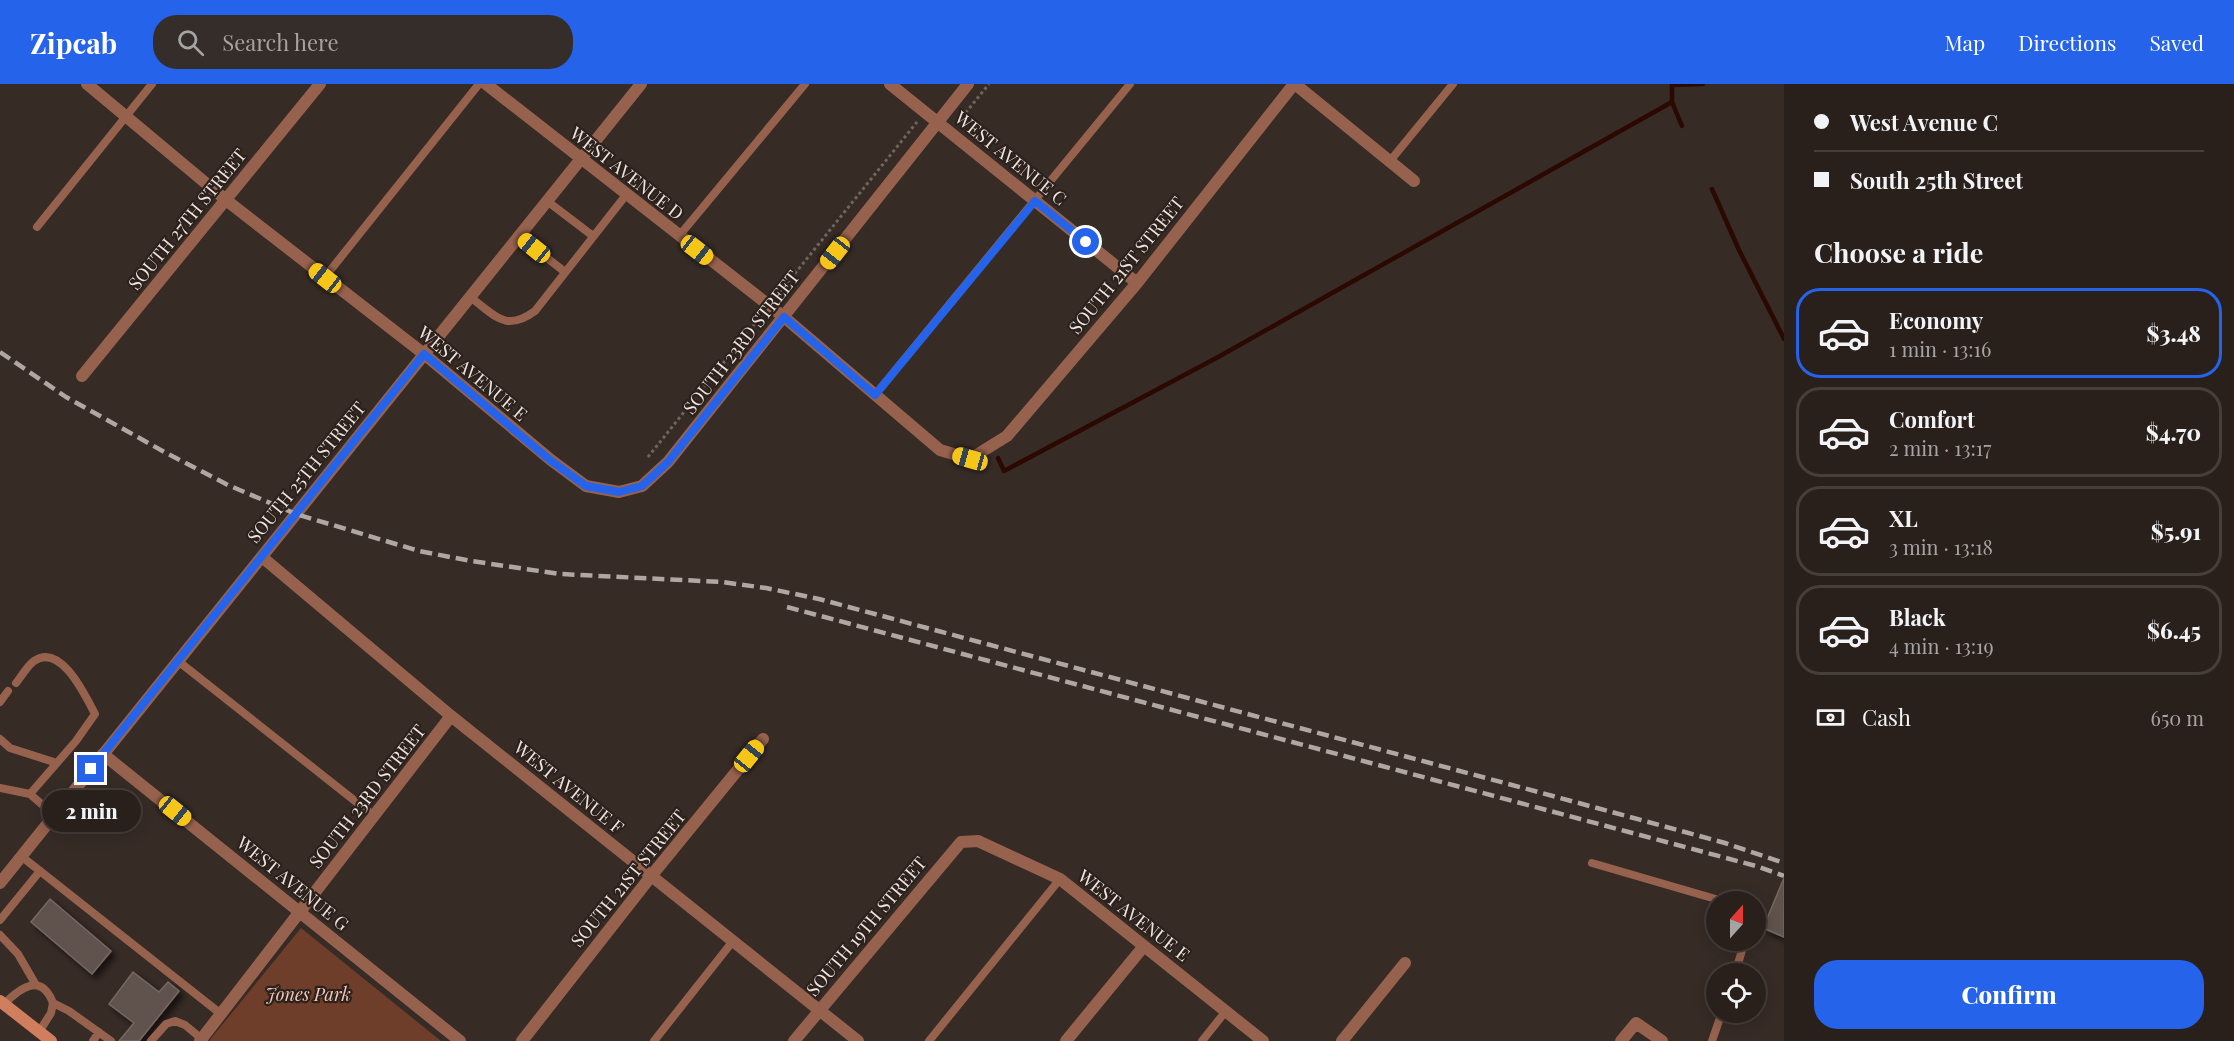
<!DOCTYPE html>
<meta charset="utf-8">
<style>
:root{--surface:#29201c;--page:#352d29;--text:#f1f3f6;--muted:#a5a3a3;--line:#453e3b;--accent:#2563eb}
body{margin:0;font-family:"Playfair Display",serif;background:var(--page);color:var(--text);height:100vh;display:flex;flex-direction:column;font-size:22px;white-space:nowrap}
*{box-sizing:border-box;margin:0}
p{font-size:20px;color:var(--muted)}
.icon{flex:none;width:33px;height:33px;fill:none;stroke:currentColor;stroke-width:2;stroke-linecap:round;stroke-linejoin:round}
.map{position:relative;flex:1;overflow:hidden}
.sheet{display:flex;flex-direction:column;background:var(--surface);width:450px}
.sheet>*{flex:none}
.guide{display:grid;align-content:center;height:132px;padding:0 30px;background:var(--surface)}
.needle{width:39px;rotate:21deg}
.tools{position:absolute;left:1706px;top:807px;display:grid;gap:12px}
.tools a{display:grid;place-items:center;width:60px;height:60px;border-radius:50%;background:var(--surface);box-shadow:0 3px 15px #0003,0 0 0 2px var(--line);font-size:30px}
.end{position:absolute;width:27px;height:27px;margin:-14px;border:8px solid #2563eb;background:#fff;box-shadow:0 0 0 3px #fff}
.from{border-radius:50%}
.bubble{position:absolute;height:42px;border-radius:21px;background:var(--surface);box-shadow:0 3px 15px #0003,0 0 0 2px var(--line);font-size:20px;font-weight:800;line-height:42px;text-align:center}
.car{position:absolute;width:18px;height:36px;margin:-18px -9px;border-radius:8px;box-shadow:0 0 4px 2px #0007;background:linear-gradient(#f5c518 24%,#345 0 40%,#f5c518 0 76%,#345 0 86%,#f5c518 0)}
.guide b{display:flex;align-items:center;gap:21px;height:57px;font-size:22px}
.guide b+b{border-top:2px solid var(--line)}
.guide i{width:15px;height:15px;background:var(--text)}
ul{padding:0;list-style:none}
li{display:flex;align-items:center;gap:18px;height:90px;margin:0 12px 9px;padding:0 18px;border:3px solid var(--line);border-radius:24px}
li div{flex:1}
li b{display:block;font-size:22px}
li em{font-style:normal;font-weight:800}
li.current{border-color:var(--accent)}
li>.icon{width:54px;height:54px;stroke-width:1.5}
h2{padding:0 30px;font-size:27px;line-height:72px}
.pay{display:flex;align-items:center;gap:15px;height:66px;padding:0 30px;font-size:22px}
.pay p{margin-inline-start:auto}
.primary-button{display:flex;gap:12px;margin-top:auto;padding:12px 30px}
.primary-button a{flex:1;height:69px;border-radius:24px;background:var(--accent);color:#fff;font-size:24px;font-weight:800;line-height:69px;text-align:center}
header{display:flex;align-items:center;gap:36px;box-sizing:border-box;height:84px;padding:0 30px;background:var(--accent);color:#fff}
header strong{font-size:28px}
nav{display:flex;gap:33px;margin-inline-start:auto;font-size:21px}
.search{width:420px;height:54px;background:var(--page);display:flex;align-items:center;gap:15px;box-sizing:border-box;padding:0 21px;border-radius:24px;color:var(--muted);font-size:22px}
main{display:flex;flex:1;min-height:0}
.map>svg:first-child{display:block}
.green{fill:#6f3e2b}
.lines{fill:none;stroke-linecap:round;stroke-linejoin:round}
.stream{stroke:#2b0800;stroke-width:4.5}
.building{fill:#61534d;stroke:#766761;stroke-width:1.5;filter:url(#shadow)}
.path{stroke:#706561;stroke-width:3;stroke-dasharray:3 3;stroke-linecap:butt}
.service{stroke:#96624e;stroke-width:8}
.minor{stroke:#96624e;stroke-width:12}
.tertiary{stroke:#96624e;stroke-width:12}
.secondary{stroke:#d07e5d;stroke-width:12}
.rail{stroke:#b0a7a3;stroke-width:4.5;stroke-dasharray:12 6;stroke-linecap:butt}
.route{stroke:#2563eb;stroke-width:8}
.labels{text-anchor:middle;dominant-baseline:central;stroke-width:4.5;stroke-linejoin:round;paint-order:stroke}
.street-label{font-size:18px;fill:#ede5e1;stroke:#2d211c}
.park-label{font-size:18px;font-style:italic;fill:#f3c9b8;stroke:#2d211c}
</style>
<header>
<strong>Zipcab</strong>
<div class="search"><svg class="icon" aria-label="search" viewBox="0 0 24 24"><circle cx="10" cy="10" r="6"/><path d="M15 15l6 6"/></svg>Search here</div>
<nav><a>Map</a><a>Directions</a><a>Saved</a></nav>
</header>
<main>
<div class="map">
<svg width="1784" height="957" viewBox="0 0 1784 957">
<defs>
<filter id="shadow"><feDropShadow dx="4.5" dy="4.5" stdDeviation="3" flood-color="#0009"/></filter>
</defs>
<rect width="100%" height="100%" fill="#372b26"/>
<!-- green -->
<path class="green" d="M 301,844 L 441,957 L 209,957 Z"/>
<g class="lines">
<!-- stream -->
<path class="stream" d="M 1682,42 L 1672,18 L 1672,1 L 1703,0
M 1712,105 L 1739,166 L 1784,255
M 998,374 L 1004,387 L 1220,272 L 1672,18"/>
</g>
<!-- building -->
<path class="building" d="M 1784,794 L 1784,853 L 1763,844 Z
M 50,815 L 111,867 L 92,890 L 31,838 Z
M 133,888 L 159,908 L 168,898 L 179,907 L 139,957 L 119,957 L 134,939 L 109,920 Z"/>
<g class="lines">
<!-- path -->
<path class="path" d="M 958,38 L 989,0
M 776,213 L 917,38
M 648,373 L 761,232"/>
<!-- service -->
<path class="service" d="M 1390,77 L 1453,0
M 547,117 L 593,152
M 37,143 L 152,0
M 519,152 L 565,188
M 679,152 L 805,0
M 325,193 L 479,0
M 470,213 C 495,231 505,249 535,227 L 626,111
M 875,311 L 1130,0
M 178,577 L 374,732
M 16,599 C 21,593 27,582 34,577 C 61,558 86,613 95,630 L 76,657 L 30,710
M 0,618 L 8,607
M 0,655 L 10,664 L 57,679
M 0,704 L 30,710 L 54,731
M 21,772 L 221,930
M 1592,779 L 1726,818
M 0,836 L 40,787
M 0,851 L 18,870 L 36,901
M 1735,890 L 1745,856
M 53,919 L 69,927 L 111,957
M 4,920 C 20,904 41,888 53,919 L 51,929 L 39,948
M 93,957 L 99,948
M 151,957 L 166,940 L 175,937 L 185,941 L 202,955
M 654,957 L 733,857
M 929,957 L 1060,795
M 1202,957 L 1226,927
M 1712,957 L 1722,928"/>
<!-- minor -->
<path class="minor" d="M 87,0 L 226,116 L 424,270 L 551,376 L 586,402 L 619,408 L 642,402 L 668,378 L 968,0
M 486,0 L 784,233 L 940,366 L 970,375 L 1007,352 L 1137,199 L 1294,0
M 890,0 L 1137,199
M 1295,0 L 1414,97
M 82,292 L 320,0
M 262,473 L 451,632 L 858,957
M 103,670 L 460,957
M 200,957 L 451,632
M 522,957 L 652,791 L 763,655
M 794,957 L 961,758 L 978,757 L 1060,795 L 1263,957
M 1066,957 L 1144,862
M 1342,957 L 1405,879
M 1621,957 L 1636,939 L 1662,957"/>
<!-- tertiary -->
<path class="tertiary" d="M 0,799 L 641,0"/>
<!-- secondary -->
<path class="secondary" d="M 0,917 L 51,957"/>
<!-- rail -->
<path class="rail" d="M 0,268 L 66,313 L 168,370 L 228,401 L 296,430 L 419,467 L 471,477 L 560,490 L 722,498 L 766,504 L 819,515 L 1542,709 L 1725,759 L 1784,779
M 787,523 L 1756,782 L 1784,792"/>
</g>
<g class="lines">
<!-- route -->
<path class="route" d="M 91,685 L 424,270 L 550,376 L 586,402 L 619,408 L 642,402 L 668,378 L 784,233 L 875,311 L 1035,117 L 1086,158"/>
</g>
<g class="labels">
<!-- street labels -->
<g class="street-label">
<text transform="translate(1011 74) rotate(39)">WEST AVENUE C</text>
<text transform="translate(627 89) rotate(38)">WEST AVENUE D</text>
<text transform="translate(187 135) rotate(-51)">SOUTH 27TH STREET</text>
<text transform="translate(1126 181) rotate(-51)">SOUTH 21ST STREET</text>
<text transform="translate(741 258) rotate(-52)">SOUTH 23RD STREET</text>
<text transform="translate(473 289) rotate(40)">WEST AVENUE E</text>
<text transform="translate(306 388) rotate(-51)">SOUTH 25TH STREET</text>
<text transform="translate(569 703) rotate(39)">WEST AVENUE F</text>
<text transform="translate(367 712) rotate(-52)">SOUTH 23RD STREET</text>
<text transform="translate(628 794) rotate(-51)">SOUTH 21ST STREET</text>
<text transform="translate(293 799) rotate(39)">WEST AVENUE G</text>
<text transform="translate(1134 831) rotate(38)">WEST AVENUE E</text>
<text transform="translate(866 842) rotate(-50)">SOUTH 19TH STREET</text>
</g>
<!-- park labels -->
<g class="park-label">
<text x="308" y="910">Jones Park</text>
</g>
</g>
</svg>
<div class="tools">
<a><svg class="needle" viewBox="-14 -14 28 28"><path d="M0-13l5 13h-10z" fill="#e53935"/><path d="M0 13l5-13h-10z" fill="#a5a3a3"/></svg></a>
<a><svg class="icon" aria-label="locate" viewBox="0 0 24 24"><circle cx="12" cy="12" r="6"/><path d="M12 2v4M12 18v4M2 12h4M18 12h4"/></svg></a>
</div>
<i class="end from" style="left:1086px;top:158px"></i>
<i class="end" style="left:91px;top:685px"></i>
<div class="bubble" style="left:42px;top:706px;width:99px">2 min</div>
<i class="car" style="left:534px;top:164px;rotate:309deg"></i>
<i class="car" style="left:697px;top:166px;rotate:128deg"></i>
<i class="car" style="left:835px;top:169px;rotate:218deg"></i>
<i class="car" style="left:325px;top:194px;rotate:308deg"></i>
<i class="car" style="left:970px;top:375px;rotate:286deg"></i>
<i class="car" style="left:749px;top:672px;rotate:39deg"></i>
<i class="car" style="left:175px;top:727px;rotate:129deg"></i>
</div>
<section class="sheet">
<div class="guide">
<b><i class="from"></i>West Avenue C</b>
<b><i></i>South 25th Street</b>
</div>
<h2>Choose a ride</h2>
<ul>
<li class="current"><svg class="icon" aria-label="car" viewBox="0 0 24 24"><path d="M5 17H2v-5l4-1 3-4h7l3 4 3 1v5h-3M9 17h6M6 11h13"/><circle cx="7" cy="17" r="2"/><circle cx="17" cy="17" r="2"/></svg><div><b>Economy</b><p>1 min · 13:16</p></div><em>$3.48</em></li>
<li><svg class="icon" aria-label="car" viewBox="0 0 24 24"><path d="M5 17H2v-5l4-1 3-4h7l3 4 3 1v5h-3M9 17h6M6 11h13"/><circle cx="7" cy="17" r="2"/><circle cx="17" cy="17" r="2"/></svg><div><b>Comfort</b><p>2 min · 13:17</p></div><em>$4.70</em></li>
<li><svg class="icon" aria-label="car" viewBox="0 0 24 24"><path d="M5 17H2v-5l4-1 3-4h7l3 4 3 1v5h-3M9 17h6M6 11h13"/><circle cx="7" cy="17" r="2"/><circle cx="17" cy="17" r="2"/></svg><div><b>XL</b><p>3 min · 13:18</p></div><em>$5.91</em></li>
<li><svg class="icon" aria-label="car" viewBox="0 0 24 24"><path d="M5 17H2v-5l4-1 3-4h7l3 4 3 1v5h-3M9 17h6M6 11h13"/><circle cx="7" cy="17" r="2"/><circle cx="17" cy="17" r="2"/></svg><div><b>Black</b><p>4 min · 13:19</p></div><em>$6.45</em></li>
</ul>
<div class="pay"><svg class="icon" aria-label="cash" viewBox="0 0 24 24"><path d="M3 7h18v10H3z"/><circle cx="12" cy="12" r="2"/></svg>Cash<p>650 m</p></div>
<div class="primary-button"><a>Confirm</a></div>
</section>
</main>
